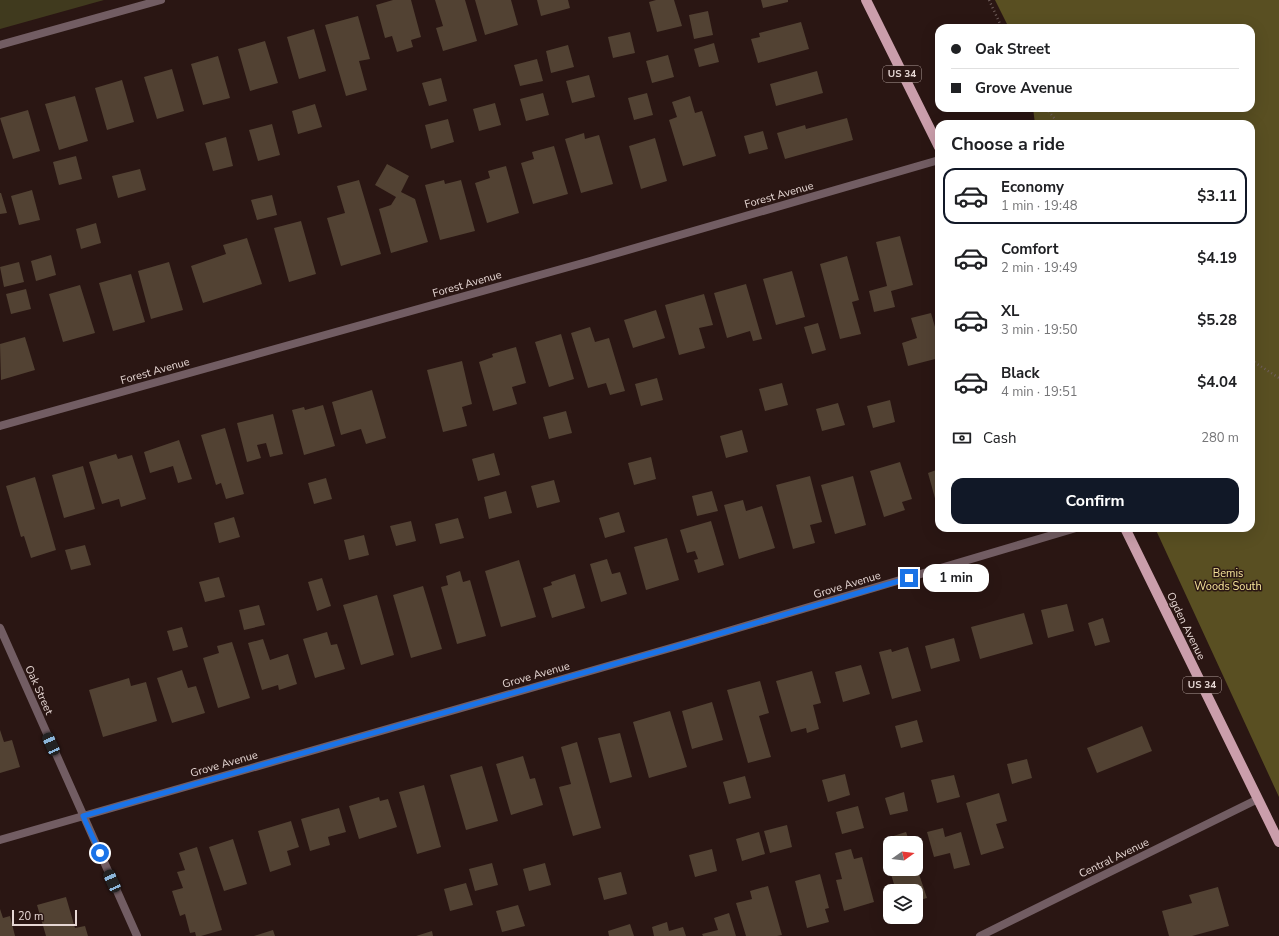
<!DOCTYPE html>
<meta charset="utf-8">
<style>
:root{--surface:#fff;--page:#f6f6f6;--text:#202124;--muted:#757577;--line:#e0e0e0;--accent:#111827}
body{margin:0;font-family:"Nunito Sans",sans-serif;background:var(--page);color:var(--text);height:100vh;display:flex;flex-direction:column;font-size:15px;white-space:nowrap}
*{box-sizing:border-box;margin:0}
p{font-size:13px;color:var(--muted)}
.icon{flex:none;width:22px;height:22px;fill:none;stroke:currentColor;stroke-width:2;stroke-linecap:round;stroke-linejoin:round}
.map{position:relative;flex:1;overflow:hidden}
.panel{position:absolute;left:935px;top:120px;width:320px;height:412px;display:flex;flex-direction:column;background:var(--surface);border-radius:12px;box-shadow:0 4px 16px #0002}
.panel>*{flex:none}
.guide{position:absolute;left:935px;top:24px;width:320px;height:88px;border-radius:12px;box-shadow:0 4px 16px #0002;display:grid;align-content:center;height:88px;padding:0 16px;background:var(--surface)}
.needle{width:26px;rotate:76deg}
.tools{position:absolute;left:883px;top:836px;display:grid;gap:8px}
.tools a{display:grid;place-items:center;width:40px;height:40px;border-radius:8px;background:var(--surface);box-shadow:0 4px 16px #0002;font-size:20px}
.scale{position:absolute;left:12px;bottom:10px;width:65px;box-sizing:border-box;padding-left:4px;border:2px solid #e6d7d4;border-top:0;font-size:11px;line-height:14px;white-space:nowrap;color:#e6d7d4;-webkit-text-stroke:3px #2a1613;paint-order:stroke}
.end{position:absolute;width:18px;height:18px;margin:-9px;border:5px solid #1a73e8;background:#fff;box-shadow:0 0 0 2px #fff}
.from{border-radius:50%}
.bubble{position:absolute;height:28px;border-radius:12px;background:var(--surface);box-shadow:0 4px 16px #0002;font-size:13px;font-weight:700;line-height:28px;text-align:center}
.car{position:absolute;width:12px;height:24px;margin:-12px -6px;border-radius:5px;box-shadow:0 0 3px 1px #0007;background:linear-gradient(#222 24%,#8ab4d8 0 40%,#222 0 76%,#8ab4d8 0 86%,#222 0)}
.guide b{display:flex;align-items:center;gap:14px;height:38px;font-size:15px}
.guide b+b{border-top:1px solid var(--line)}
.guide i{width:10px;height:10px;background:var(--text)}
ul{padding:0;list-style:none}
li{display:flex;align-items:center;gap:12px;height:56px;margin:0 8px 6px;padding:0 8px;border:2px solid transparent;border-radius:12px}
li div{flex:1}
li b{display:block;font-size:15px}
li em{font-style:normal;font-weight:700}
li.current{border-color:var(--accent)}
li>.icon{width:36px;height:36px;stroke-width:1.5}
h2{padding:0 16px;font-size:18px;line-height:48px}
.pay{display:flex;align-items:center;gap:10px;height:44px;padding:0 16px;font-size:15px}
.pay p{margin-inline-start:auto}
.action{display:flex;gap:8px;margin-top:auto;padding:8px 16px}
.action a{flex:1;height:46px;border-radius:12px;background:var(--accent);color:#fff;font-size:16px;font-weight:700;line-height:46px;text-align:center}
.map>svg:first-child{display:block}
.green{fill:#403a1e}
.forest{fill:#594f22}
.building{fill:#524233}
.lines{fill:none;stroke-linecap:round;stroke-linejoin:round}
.path{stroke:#705e5b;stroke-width:2.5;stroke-dasharray:1 3;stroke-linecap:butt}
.minor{stroke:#725d63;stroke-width:8}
.primary{stroke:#ca9eab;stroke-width:10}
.route{stroke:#1a73e8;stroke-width:5}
.labels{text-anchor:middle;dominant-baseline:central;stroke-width:3;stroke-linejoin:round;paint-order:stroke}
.shield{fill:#2a1613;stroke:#ae9d9a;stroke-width:1}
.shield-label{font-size:10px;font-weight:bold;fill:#e6d7d4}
.street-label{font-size:11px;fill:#e6d7d4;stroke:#2a1613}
.park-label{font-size:11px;fill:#f5e399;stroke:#2a1613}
</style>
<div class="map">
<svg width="1279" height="936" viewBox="0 0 1279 936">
<rect width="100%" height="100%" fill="#2a1613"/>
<!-- green -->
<path class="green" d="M 0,0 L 104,0 L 0,29 Z"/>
<!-- forest -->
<path class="forest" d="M 995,0 L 1279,0 L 1279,797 L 1155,528 L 1251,528 L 1251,124 L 1035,124 L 1033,108 L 1251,108 L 1251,28 L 1009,28 Z"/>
<!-- building -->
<path class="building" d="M 393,0 L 411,0 L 421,37 L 411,40 L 413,47 L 397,52 L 392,36 L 385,38 L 376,5 Z
M 435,0 L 465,0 L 477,41 L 443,51 L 436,28 L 443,26 Z
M 475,0 L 511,0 L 518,25 L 485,35 Z
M 537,0 L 568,0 L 570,8 L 541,16 Z
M 656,0 L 674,0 L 682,26 L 657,32 L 649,2 Z
M 761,0 L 788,0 L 788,2 L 763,8 Z
M 708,11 L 713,35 L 694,39 L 689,15 Z
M 358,16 L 370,59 L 359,61 L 367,90 L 346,96 L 325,25 Z
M 801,22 L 809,49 L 758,63 L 751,39 L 760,37 L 759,33 Z
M 314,29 L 326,71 L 299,79 L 287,37 Z
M 630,32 L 635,53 L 613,58 L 608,37 Z
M 265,41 L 278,83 L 250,91 L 238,49 Z
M 714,43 L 719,62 L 699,67 L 694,49 Z
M 568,45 L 574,67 L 551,73 L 546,51 Z
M 668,55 L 674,77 L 652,83 L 646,61 Z
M 218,56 L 230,98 L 203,105 L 191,64 Z
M 537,59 L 543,81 L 520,86 L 514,65 Z
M 172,69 L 184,111 L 157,119 L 144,77 Z
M 817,71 L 823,93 L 776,106 L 770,84 Z
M 589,75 L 595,97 L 572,103 L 566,81 Z
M 441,78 L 447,101 L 429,106 L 422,83 Z
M 122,80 L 134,122 L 107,130 L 95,88 Z
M 543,93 L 549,115 L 526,121 L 520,99 Z
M 647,93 L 653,115 L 634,120 L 628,98 Z
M 75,96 L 88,141 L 59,150 L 45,104 Z
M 690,96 L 695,113 L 702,111 L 716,156 L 683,166 L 669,120 L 677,117 L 672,102 Z
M 495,103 L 501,125 L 479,131 L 473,109 Z
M 315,104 L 322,127 L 298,134 L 292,111 Z
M 28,110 L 40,151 L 13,159 L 0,118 Z
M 847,118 L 853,140 L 785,159 L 777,133 L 805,125 L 806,129 Z
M 448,119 L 454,142 L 431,149 L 425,125 Z
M 272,124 L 280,155 L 258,161 L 249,130 Z
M 763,131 L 768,149 L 749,154 L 744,136 Z
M 584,133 L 585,139 L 599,135 L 613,184 L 581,193 L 565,139 Z
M 226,137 L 233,166 L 213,171 L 205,143 Z
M 655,138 L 667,181 L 641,189 L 629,146 Z
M 554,146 L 568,194 L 533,204 L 521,163 L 534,159 L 532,152 Z
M 76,156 L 82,179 L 59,185 L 53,162 Z
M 387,164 L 409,176 L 401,192 L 415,199 L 428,242 L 391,253 L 379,209 L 391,205 L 396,197 L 375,185 Z
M 506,166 L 519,213 L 487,223 L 475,183 L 490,178 L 488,171 Z
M 140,169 L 146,190 L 118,198 L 112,176 Z
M 359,180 L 381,254 L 341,266 L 327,218 L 345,213 L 337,186 Z
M 444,180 L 445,184 L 461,180 L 475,231 L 440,240 L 425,185 Z
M 32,190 L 40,220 L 19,225 L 11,196 Z
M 0,193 L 1,193 L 7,213 L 0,214 Z
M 272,195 L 277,215 L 257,220 L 251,200 Z
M 301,221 L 316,274 L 289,282 L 274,228 Z
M 96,223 L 101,243 L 81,249 L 76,229 Z
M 900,236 L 913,285 L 891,291 L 895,307 L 874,312 L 869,291 L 887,286 L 876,242 Z
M 247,238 L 262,284 L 203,303 L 191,266 L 226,254 L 223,245 Z
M 51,255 L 56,275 L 36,281 L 31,261 Z
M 847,256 L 859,300 L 852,302 L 861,334 L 840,339 L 820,264 Z
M 19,262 L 24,282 L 4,287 L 0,267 Z
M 169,262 L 183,310 L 151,319 L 138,271 Z
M 792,271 L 805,317 L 776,325 L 763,279 Z
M 131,274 L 145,322 L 113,331 L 99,283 Z
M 746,284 L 762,339 L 753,341 L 750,331 L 727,338 L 714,293 Z
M 80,285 L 95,333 L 63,342 L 49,294 Z
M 26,289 L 31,309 L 11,314 L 6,294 Z
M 704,294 L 713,325 L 699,328 L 705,348 L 679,355 L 665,305 Z
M 656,310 L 665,338 L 633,348 L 624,320 Z
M 931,313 L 937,334 L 939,333 L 939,358 L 908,366 L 902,343 L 917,338 L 911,318 Z
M 818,323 L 826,350 L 812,354 L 804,327 Z
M 590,327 L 595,342 L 609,338 L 625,391 L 610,395 L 606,383 L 588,388 L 571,333 Z
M 561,334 L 574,379 L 549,387 L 535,342 Z
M 25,337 L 35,370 L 1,380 L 0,344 Z
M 516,347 L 526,383 L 512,387 L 517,404 L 493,411 L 479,362 L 493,357 L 492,354 Z
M 462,361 L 472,404 L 462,407 L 467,426 L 443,432 L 427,370 Z
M 657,378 L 663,400 L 641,406 L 635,384 Z
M 782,383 L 788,405 L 765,411 L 759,389 Z
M 372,390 L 386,438 L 366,444 L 361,429 L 341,435 L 332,402 Z
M 890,400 L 895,422 L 873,428 L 867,406 Z
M 838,403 L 845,425 L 822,431 L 816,409 Z
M 323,405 L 335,446 L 304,455 L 292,410 L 304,407 L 305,410 Z
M 566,411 L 572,433 L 549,439 L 543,417 Z
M 273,414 L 283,454 L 270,457 L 266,443 L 257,445 L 261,458 L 247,462 L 237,423 Z
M 225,428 L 244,494 L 226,499 L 221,483 L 216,485 L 201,435 Z
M 742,430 L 748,452 L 726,458 L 720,436 Z
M 179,440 L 192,479 L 178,483 L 173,466 L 150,473 L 144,452 Z
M 494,453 L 500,475 L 478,481 L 472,459 Z
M 116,454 L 118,459 L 132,455 L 146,499 L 121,507 L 119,499 L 102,504 L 89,462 Z
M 651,457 L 656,479 L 634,485 L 628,463 Z
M 900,462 L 912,499 L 902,502 L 905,510 L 884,517 L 870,471 Z
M 83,466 L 95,509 L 64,518 L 52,475 Z
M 939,469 L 939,502 L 936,502 L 928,473 Z
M 810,476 L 822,522 L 810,525 L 815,543 L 793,549 L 776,485 Z
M 853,476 L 866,525 L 835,534 L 821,485 Z
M 35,477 L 56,550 L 31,558 L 24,536 L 21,537 L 6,486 Z
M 326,478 L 332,499 L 314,504 L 308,483 Z
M 554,480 L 560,502 L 537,508 L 531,486 Z
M 506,491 L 512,513 L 489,519 L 484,497 Z
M 712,491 L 718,511 L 697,516 L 692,496 Z
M 743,500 L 746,511 L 762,506 L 775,548 L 739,559 L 724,505 Z
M 619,512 L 625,532 L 605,538 L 599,518 Z
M 234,517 L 240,537 L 219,543 L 214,523 Z
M 458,518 L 464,538 L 440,544 L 435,524 Z
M 411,521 L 416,541 L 396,546 L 390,526 Z
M 711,521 L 724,565 L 698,573 L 694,560 L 698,559 L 695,551 L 687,553 L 680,530 Z
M 364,535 L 369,555 L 349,560 L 344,540 Z
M 667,538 L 679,580 L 646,590 L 634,547 Z
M 85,545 L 91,565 L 71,570 L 65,550 Z
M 607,559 L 612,574 L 620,572 L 627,594 L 601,602 L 590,564 Z
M 519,560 L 536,617 L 501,627 L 485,571 Z
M 460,571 L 463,582 L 470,580 L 486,636 L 457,644 L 441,587 L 448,585 L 446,576 Z
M 575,574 L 585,608 L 552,618 L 543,588 L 552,585 L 551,582 Z
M 219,577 L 225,597 L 205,602 L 199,582 Z
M 322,578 L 331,606 L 317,611 L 308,582 Z
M 423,586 L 442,649 L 411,658 L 393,595 Z
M 377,595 L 394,655 L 361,665 L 343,605 Z
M 1067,604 L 1074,631 L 1048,638 L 1041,610 Z
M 259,605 L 265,625 L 244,630 L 239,610 Z
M 1024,613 L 1033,644 L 980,659 L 971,627 Z
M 1103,618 L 1110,642 L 1095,646 L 1088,623 Z
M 182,627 L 188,647 L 173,651 L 167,631 Z
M 327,632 L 331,645 L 337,644 L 345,669 L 315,678 L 303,639 Z
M 954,638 L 960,661 L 931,669 L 925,646 Z
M 263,639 L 270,660 L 288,654 L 297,684 L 279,690 L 278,685 L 262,690 L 248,643 Z
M 232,642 L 250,698 L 218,708 L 203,658 L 219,653 L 217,646 Z
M 908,647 L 921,691 L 892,699 L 879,652 L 891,649 L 892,652 Z
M 861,665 L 870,694 L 843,702 L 835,672 Z
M 182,670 L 188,688 L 196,686 L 205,713 L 172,723 L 157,678 Z
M 812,671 L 821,703 L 813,705 L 819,729 L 807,733 L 806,728 L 791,732 L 776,681 Z
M 129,678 L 131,686 L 146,682 L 157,721 L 103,737 L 89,690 Z
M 760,681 L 769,713 L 759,716 L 771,757 L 748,763 L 727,690 Z
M 712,702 L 723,740 L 692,749 L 682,711 Z
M 670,711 L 687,767 L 649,778 L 633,722 Z
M 917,720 L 923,742 L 901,748 L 895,726 Z
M 1142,726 L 1152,751 L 1097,773 L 1087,748 Z
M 0,730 L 4,742 L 12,740 L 20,767 L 0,773 Z
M 620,733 L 632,777 L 610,783 L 598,738 Z
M 577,742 L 601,828 L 573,836 L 559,787 L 571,784 L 561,747 Z
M 523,756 L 530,779 L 535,778 L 543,805 L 511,815 L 496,764 Z
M 1027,759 L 1032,778 L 1012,784 L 1007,764 Z
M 482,766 L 498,821 L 466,830 L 450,775 Z
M 845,774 L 850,795 L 828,802 L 822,780 Z
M 954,775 L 960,797 L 937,803 L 931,780 Z
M 745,776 L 751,798 L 729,804 L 723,782 Z
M 424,785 L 441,847 L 417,854 L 399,792 Z
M 904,792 L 908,811 L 890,815 L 885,798 Z
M 999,793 L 1007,821 L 996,824 L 1004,848 L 981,855 L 966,803 Z
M 379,797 L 380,801 L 388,799 L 397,827 L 359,839 L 349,806 Z
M 858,806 L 864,828 L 842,834 L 836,812 Z
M 339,808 L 346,832 L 328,837 L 330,845 L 310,851 L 301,819 Z
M 291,821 L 299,847 L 287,851 L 291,865 L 270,872 L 258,831 Z
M 787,825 L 792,847 L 770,853 L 764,831 Z
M 943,828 L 945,837 L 961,832 L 970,865 L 954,869 L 950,853 L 934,857 L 927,832 Z
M 759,832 L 765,854 L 742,861 L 736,839 Z
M 906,832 L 910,843 L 890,843 L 890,846 L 887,838 Z
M 233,839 L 247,884 L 224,891 L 209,847 Z
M 197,847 L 222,930 L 201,936 L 196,936 L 195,932 L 190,933 L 185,914 L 180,916 L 172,891 L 183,888 L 177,872 L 185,870 L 179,853 Z
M 712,849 L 717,871 L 695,877 L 689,855 Z
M 851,849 L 854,859 L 862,857 L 874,902 L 844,911 L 836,880 L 842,879 L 835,853 Z
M 890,853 L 890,869 L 916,869 L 916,865 L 927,898 L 916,901 L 916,891 L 896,891 L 885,854 Z
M 492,863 L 498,885 L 475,891 L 469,869 Z
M 545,863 L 551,885 L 529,891 L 523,869 Z
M 621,872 L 627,894 L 604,900 L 598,878 Z
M 820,874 L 829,908 L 825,909 L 829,922 L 807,928 L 795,881 Z
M 466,883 L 473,905 L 450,911 L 444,889 Z
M 768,886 L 782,935 L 777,936 L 746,936 L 736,903 L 752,899 L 750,891 Z
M 1218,887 L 1229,926 L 1192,936 L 1169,936 L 1162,911 L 1192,903 L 1189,895 Z
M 66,897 L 75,928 L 85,926 L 88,936 L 46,936 L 37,905 Z
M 518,905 L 525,926 L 502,932 L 496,911 Z
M 0,909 L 3,918 L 10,916 L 15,936 L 0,936 Z
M 729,913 L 736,936 L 703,936 L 702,934 L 718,930 L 714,918 Z
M 667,922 L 669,931 L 683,927 L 686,936 L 654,936 L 652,927 Z
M 630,924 L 634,936 L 609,936 L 608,931 Z
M 273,930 L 275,936 L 254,936 Z
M 432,931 L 433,936 L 416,936 Z"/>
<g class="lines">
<!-- path -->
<path class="path" d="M 989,0 L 1002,28
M 1046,108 L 1059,124
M 1251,360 L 1279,378"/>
<!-- minor -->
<path class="minor" d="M 0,45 L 161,0
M 0,426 L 590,261 L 939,160
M 0,628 L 137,936
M 0,840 L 681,645 L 1076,528
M 980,936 L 1258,799"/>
<!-- primary -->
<path class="primary" d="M 866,0 L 939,147
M 1125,528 L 1279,842"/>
</g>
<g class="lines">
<!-- route -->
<path class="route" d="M 100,853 L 83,816 L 681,645 L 909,578"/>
</g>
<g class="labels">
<!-- shield labels -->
<g class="shield">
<rect x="883" y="66" width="38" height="16" rx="3"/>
<rect x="1183" y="677" width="38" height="16" rx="3"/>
</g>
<g class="shield-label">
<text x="902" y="74">US 34</text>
<text x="1202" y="685">US 34</text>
</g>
<!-- street labels -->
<g class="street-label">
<text transform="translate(779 195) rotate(-16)">Forest Avenue</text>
<text transform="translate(467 284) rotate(-16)">Forest Avenue</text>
<text transform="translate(155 371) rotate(-16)">Forest Avenue</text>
<text transform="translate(847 585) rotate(-17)">Grove Avenue</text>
<text transform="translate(1186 626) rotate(64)">Ogden Avenue</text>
<text transform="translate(536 675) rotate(-16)">Grove Avenue</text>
<text transform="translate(39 690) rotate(66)">Oak Street</text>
<text transform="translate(224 764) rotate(-16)">Grove Avenue</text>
<text transform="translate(1114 858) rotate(-26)">Central Avenue</text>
</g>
<!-- park labels -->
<g class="park-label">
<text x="1228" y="573">Bemis<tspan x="1228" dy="13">Woods South</tspan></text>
</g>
</g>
</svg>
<div class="tools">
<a><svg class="needle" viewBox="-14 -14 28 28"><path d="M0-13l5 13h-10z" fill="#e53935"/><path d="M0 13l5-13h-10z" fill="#757577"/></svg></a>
<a><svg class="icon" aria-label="layers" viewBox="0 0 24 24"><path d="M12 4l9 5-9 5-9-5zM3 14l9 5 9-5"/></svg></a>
</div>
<div class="scale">20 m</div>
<i class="end from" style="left:100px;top:853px"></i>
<i class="end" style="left:909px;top:578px"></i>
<div class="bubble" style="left:923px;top:564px;width:66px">1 min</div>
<i class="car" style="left:51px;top:744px;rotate:336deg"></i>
<i class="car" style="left:112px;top:881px;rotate:336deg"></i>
<div class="guide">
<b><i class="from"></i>Oak Street</b>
<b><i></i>Grove Avenue</b>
</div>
<section class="panel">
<h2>Choose a ride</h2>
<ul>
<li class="current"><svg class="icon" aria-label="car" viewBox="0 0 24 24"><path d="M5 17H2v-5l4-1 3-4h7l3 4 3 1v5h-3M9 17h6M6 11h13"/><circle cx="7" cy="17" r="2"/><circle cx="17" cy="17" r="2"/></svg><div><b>Economy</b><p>1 min · 19:48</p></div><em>$3.11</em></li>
<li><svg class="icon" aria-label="car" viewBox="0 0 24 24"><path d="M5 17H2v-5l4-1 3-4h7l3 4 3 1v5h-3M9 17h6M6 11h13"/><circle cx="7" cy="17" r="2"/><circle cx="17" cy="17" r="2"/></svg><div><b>Comfort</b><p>2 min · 19:49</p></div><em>$4.19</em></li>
<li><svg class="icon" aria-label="car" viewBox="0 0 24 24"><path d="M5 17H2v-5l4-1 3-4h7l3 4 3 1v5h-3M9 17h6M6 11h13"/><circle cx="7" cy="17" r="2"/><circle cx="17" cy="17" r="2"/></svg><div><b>XL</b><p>3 min · 19:50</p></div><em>$5.28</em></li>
<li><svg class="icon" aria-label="car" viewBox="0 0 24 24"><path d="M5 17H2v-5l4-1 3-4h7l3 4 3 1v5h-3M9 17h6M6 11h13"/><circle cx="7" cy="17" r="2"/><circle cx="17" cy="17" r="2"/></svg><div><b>Black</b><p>4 min · 19:51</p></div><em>$4.04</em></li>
</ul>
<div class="pay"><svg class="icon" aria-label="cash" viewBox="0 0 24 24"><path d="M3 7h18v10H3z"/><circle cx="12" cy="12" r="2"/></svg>Cash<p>280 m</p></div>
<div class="action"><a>Confirm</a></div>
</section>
</div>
